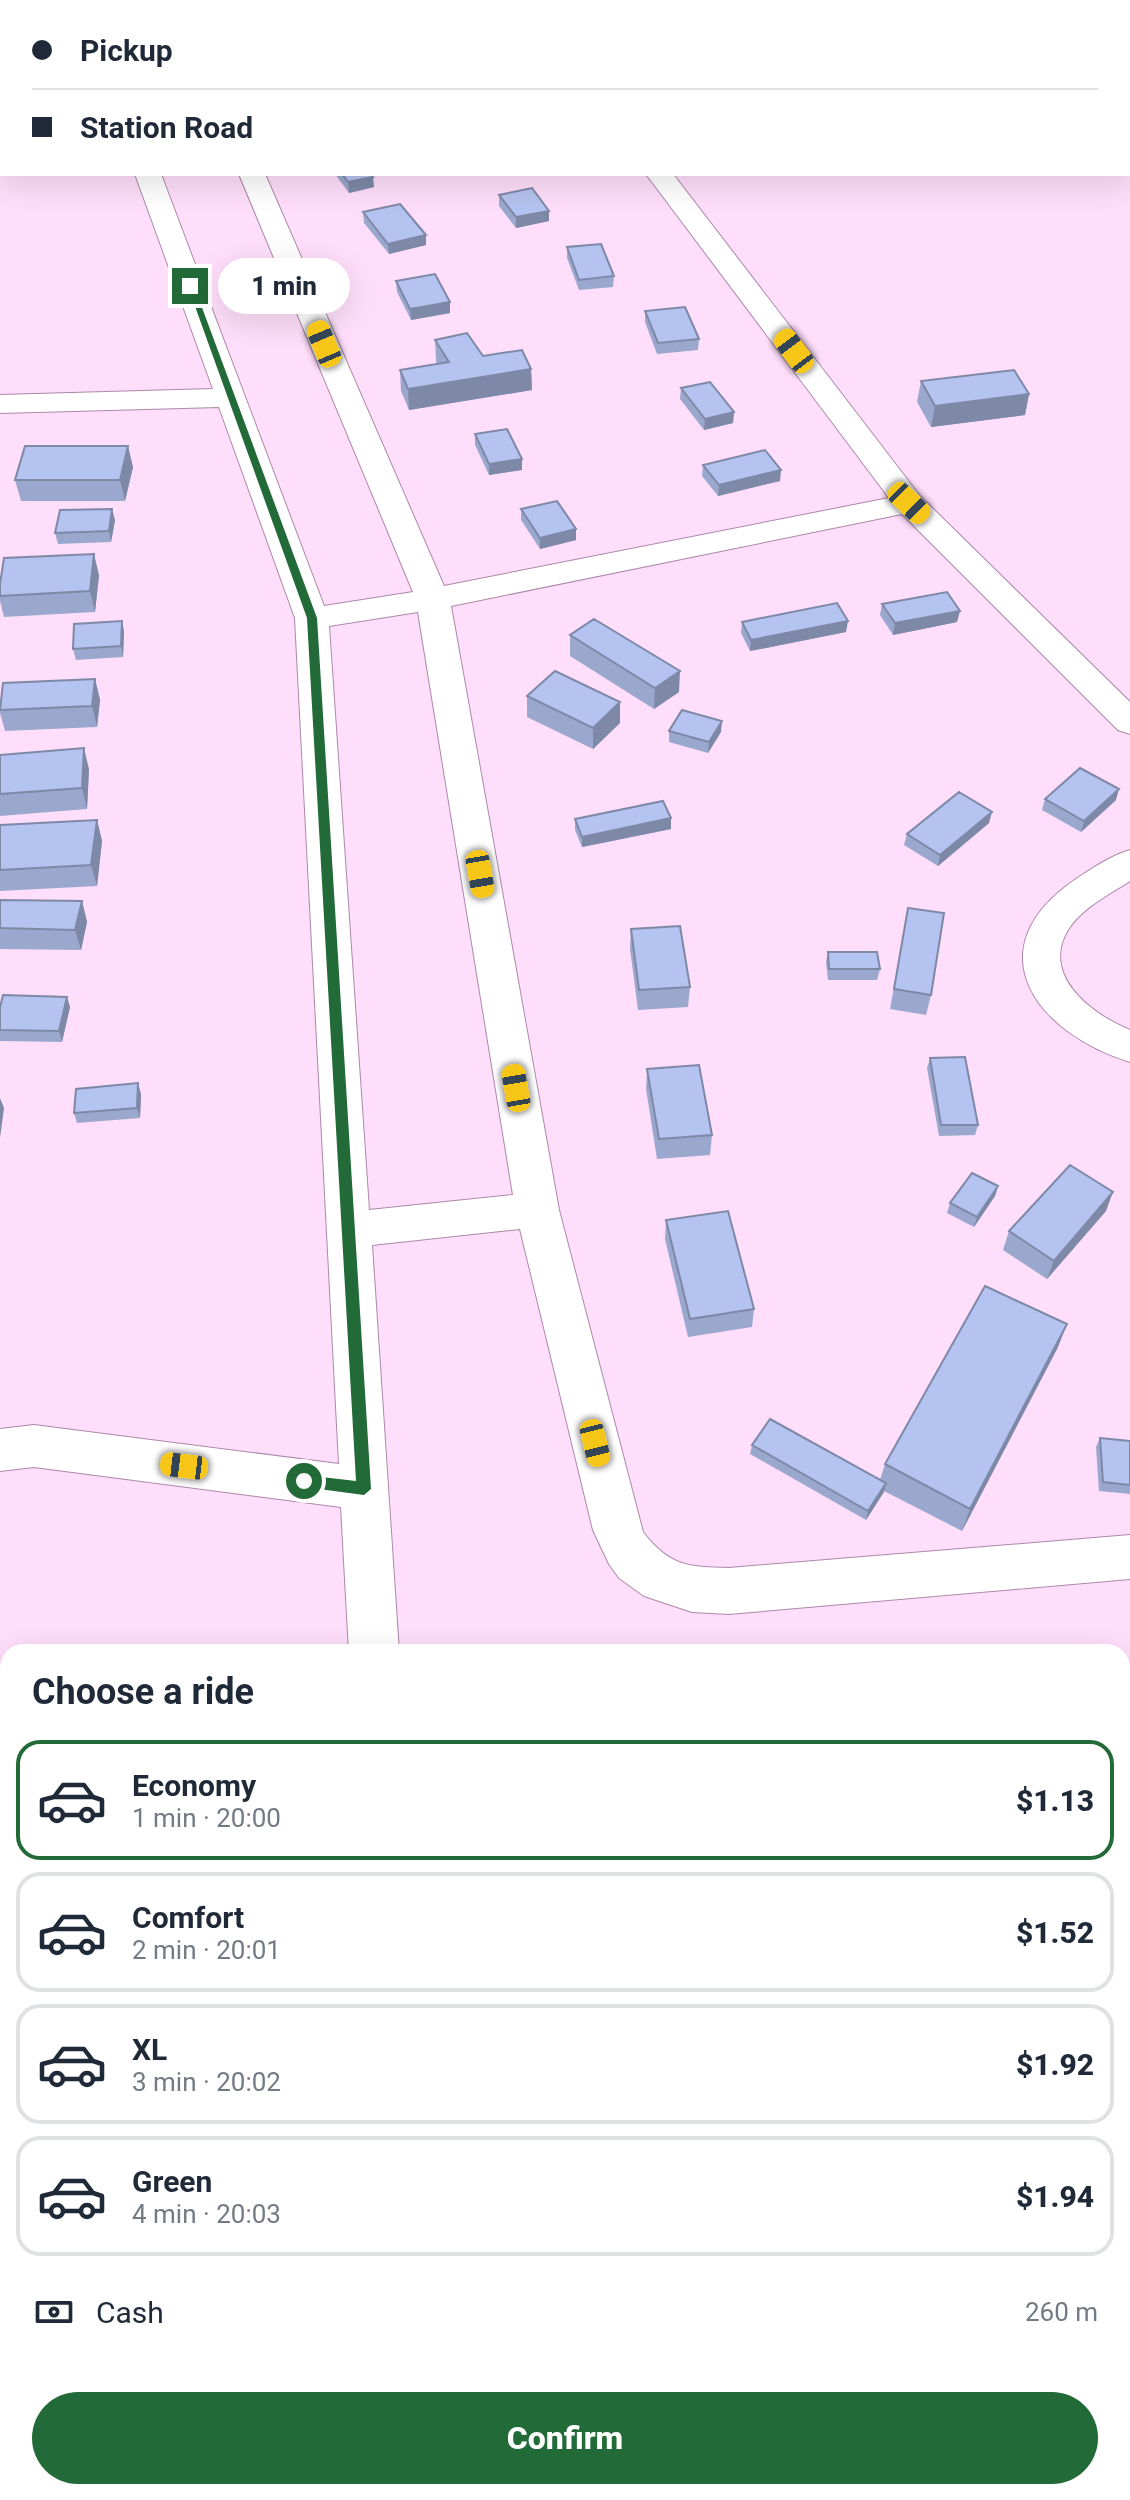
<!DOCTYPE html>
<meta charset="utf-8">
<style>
:root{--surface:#fff;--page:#f6f6f7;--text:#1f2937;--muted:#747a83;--line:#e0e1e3;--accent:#226a37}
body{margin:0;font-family:Roboto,sans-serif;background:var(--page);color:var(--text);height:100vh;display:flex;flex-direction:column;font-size:30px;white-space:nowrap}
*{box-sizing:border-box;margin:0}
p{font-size:26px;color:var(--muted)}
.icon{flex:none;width:44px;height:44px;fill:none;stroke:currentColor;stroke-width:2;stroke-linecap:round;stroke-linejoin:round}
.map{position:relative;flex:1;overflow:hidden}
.sheet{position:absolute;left:0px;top:1644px;width:1130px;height:856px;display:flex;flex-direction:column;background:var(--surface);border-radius:24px 24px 0 0;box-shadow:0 8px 32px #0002}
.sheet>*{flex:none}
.guide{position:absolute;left:0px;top:0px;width:1130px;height:176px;box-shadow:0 8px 32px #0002;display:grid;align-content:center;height:176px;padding:0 32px;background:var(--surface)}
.end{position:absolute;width:36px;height:36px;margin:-18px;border:10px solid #226a37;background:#fff;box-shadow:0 0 0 4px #fff}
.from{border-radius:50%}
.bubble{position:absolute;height:56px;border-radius:28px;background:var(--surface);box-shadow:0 8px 32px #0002;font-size:26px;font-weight:800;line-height:56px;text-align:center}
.car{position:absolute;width:24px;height:48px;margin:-24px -12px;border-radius:10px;box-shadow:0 0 6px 2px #0007;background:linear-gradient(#f5c518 24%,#345 0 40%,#f5c518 0 76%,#345 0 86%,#f5c518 0)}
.guide b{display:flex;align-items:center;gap:28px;height:76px;font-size:30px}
.guide b+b{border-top:2px solid var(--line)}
.guide i{width:20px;height:20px;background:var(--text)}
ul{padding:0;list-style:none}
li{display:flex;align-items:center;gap:24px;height:120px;margin:0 16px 12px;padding:0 16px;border:4px solid var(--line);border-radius:24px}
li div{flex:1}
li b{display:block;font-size:30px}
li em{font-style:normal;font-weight:800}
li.selected{border-color:var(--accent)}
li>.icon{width:72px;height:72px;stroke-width:1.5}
h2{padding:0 32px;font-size:36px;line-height:96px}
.pay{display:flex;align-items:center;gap:20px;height:88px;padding:0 32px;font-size:30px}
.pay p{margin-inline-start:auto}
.primary-button{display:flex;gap:16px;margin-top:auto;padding:16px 32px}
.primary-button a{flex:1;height:92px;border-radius:48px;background:var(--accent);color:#fff;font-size:32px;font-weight:800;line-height:92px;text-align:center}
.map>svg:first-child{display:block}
.built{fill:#fccef7}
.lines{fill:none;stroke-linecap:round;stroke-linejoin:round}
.street-casing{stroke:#ad88a9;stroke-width:2}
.street{fill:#fff;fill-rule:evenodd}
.wall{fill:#9ba8ce}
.shaded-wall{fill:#7e88a7}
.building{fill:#b4c3ef;stroke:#7e88a7;stroke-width:2}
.route{fill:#226a37}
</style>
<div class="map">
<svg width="1130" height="2500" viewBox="0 0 1130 2500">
<rect width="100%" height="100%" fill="#fedefa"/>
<!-- built -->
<path class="built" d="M 851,0 L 1130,0 L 1130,64 L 1128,2 Z"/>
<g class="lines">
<defs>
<path id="street" d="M 70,0 L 94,0 L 95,2 L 71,2 Z
M 165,0 L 189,0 L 190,2 L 166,2 Z
M 515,0 L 539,0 L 541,2 L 517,2 Z
M 135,174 L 161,174 L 324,606 L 413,592 L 239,174 L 265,174 L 444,586 L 889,498 L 646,174 L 673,174 L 920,496 L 1130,702 L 1130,734 L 1118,730 L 902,514 L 451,606 L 559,1210 L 643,1532 C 669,1566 688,1567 729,1568 L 1130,1535 L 1130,1579 L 729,1614 L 692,1612 L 644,1596 L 619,1578 L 609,1564 L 593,1530 L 520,1229 L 372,1245 L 399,1652 L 349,1652 L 341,1507 L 34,1467 L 0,1471 L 0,1429 L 34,1425 L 339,1464 L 295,618 L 219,407 L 0,413 L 0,395 L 213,389 ZM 418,612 L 513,1195 L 369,1210 L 329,626 Z
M 1130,850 L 1130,881 C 1110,894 1084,907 1070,927 C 1038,974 1091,1014 1130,1030 L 1130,1062 C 1036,1033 973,949 1076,879 C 1093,868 1110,856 1130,850 Z
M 1130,1692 L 1130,1742 L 1122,1743 L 1122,1693 Z
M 8,1832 L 8,1886 L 0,1887 L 0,1833 Z
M 443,2492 L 547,2492 L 544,2500 L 444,2500 Z"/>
</defs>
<!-- street casing -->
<use href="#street" class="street-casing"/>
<!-- street -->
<use href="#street" class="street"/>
</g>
<!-- wall -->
<path class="wall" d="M 1094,0 L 1130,0 L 1130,11 L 1128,10 L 1128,2 L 1101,2 Z
M 0,115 L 2,115 L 2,164 L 0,164 Z
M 335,174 L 371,174 L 374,187 L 349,193 Z
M 499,195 L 549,221 L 516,228 L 499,206 Z
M 363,212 L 426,235 L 426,245 L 389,254 L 364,223 Z
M 567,247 L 614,276 L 613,287 L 579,290 L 567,258 Z
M 396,281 L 450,302 L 450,313 L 411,320 L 397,292 Z
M 645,311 L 699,339 L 698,350 L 657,354 L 645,322 Z
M 435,340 L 483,356 L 531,369 L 532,390 L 409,410 L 401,391 L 400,370 L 437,364 L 436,361 Z
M 921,381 L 1029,394 L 1025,415 L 931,427 L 917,402 Z
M 681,388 L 734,412 L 733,423 L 704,430 L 680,399 Z
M 475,434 L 522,470 L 489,475 L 475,445 Z
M 703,465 L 780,481 L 718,496 L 702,476 Z
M 133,467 L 125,501 L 21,501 L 15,480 Z
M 521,509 L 576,540 L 540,549 L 521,520 Z
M 115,520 L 111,542 L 58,544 L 55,533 Z
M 99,575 L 95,612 L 4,617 L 0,601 L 0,584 Z
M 882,604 L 957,622 L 893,635 L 880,615 Z
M 122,621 L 124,632 L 123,657 L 76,660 L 73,649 Z
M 742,622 L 846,632 L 750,651 L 741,633 Z
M 570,635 L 679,692 L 654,709 L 570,656 Z
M 95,679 L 100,700 L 97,727 L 5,731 L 0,713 L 0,704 Z
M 527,696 L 620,702 L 620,723 L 593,749 L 527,717 Z
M 669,731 L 721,732 L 708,753 L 669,742 Z
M 0,755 L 89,769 L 87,809 L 0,816 Z
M 1045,799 L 1116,800 L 1081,832 L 1042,810 Z
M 671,818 L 671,829 L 582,847 L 575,830 L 575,819 Z
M 97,820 L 102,841 L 97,886 L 0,891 L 0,825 Z
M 989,823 L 938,866 L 904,845 L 907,834 Z
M 0,900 L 82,901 L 87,922 L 81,950 L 0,949 Z
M 908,908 L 931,995 L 926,1015 L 890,1009 Z
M 631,929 L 690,987 L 688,1007 L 638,1010 L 630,949 Z
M 828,952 L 880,969 L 877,980 L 828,980 L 826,962 Z
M 0,1007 L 70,1007 L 62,1042 L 0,1041 Z
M 930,1058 L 978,1125 L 975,1135 L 939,1136 L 927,1068 Z
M 647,1069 L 712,1135 L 710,1155 L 657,1159 L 646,1089 Z
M 141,1094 L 140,1118 L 77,1123 L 74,1113 Z
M 998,1186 L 995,1196 L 974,1227 L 947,1213 L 950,1203 Z
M 1106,1211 L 1047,1279 L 1003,1250 L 1009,1231 Z
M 666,1220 L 754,1309 L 752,1327 L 688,1337 L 665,1239 Z
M 1067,1324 L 1057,1349 L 962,1531 L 884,1491 L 866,1520 L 750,1454 L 752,1445 L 880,1480 L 885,1464 Z
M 1100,1438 L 1130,1441 L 1130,1494 L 1099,1491 L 1096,1447 Z
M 952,2495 L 1032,2500 L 945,2500 L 944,2496 Z"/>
<!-- shaded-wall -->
<path class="shaded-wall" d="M 418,0 L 458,0 L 446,2 L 418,2 Z
M 373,177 L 374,187 L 349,193 L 348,182 Z
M 549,211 L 549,221 L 516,228 L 516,217 Z
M 426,235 L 426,245 L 389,254 L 388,244 Z
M 450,302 L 450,313 L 411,320 L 410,309 Z
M 531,369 L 532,390 L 409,410 L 408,389 Z
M 1029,394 L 1025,415 L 931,427 L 935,406 Z
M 734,412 L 733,423 L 704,430 L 705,419 Z
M 128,446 L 133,467 L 125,501 L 120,480 Z
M 522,459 L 522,470 L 489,475 L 489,464 Z
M 781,470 L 780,481 L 718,496 L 719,485 Z
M 112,509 L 115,520 L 111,542 L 109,531 Z
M 576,529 L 576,540 L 540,549 L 540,538 Z
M 94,554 L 99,575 L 95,612 L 90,591 Z
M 960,611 L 957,622 L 893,635 L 895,623 Z
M 122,621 L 124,632 L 123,657 L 121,646 Z
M 848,621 L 846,632 L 750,651 L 751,640 Z
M 680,671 L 679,692 L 654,709 L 655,688 Z
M 95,679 L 100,700 L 97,727 L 92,706 Z
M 620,702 L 620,723 L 593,749 L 593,728 Z
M 722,721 L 721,732 L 708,753 L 709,742 Z
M 84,748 L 89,769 L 87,809 L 82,788 Z
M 1119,789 L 1116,800 L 1081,832 L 1084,821 Z
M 992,812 L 989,823 L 938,866 L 940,855 Z
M 671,818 L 671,829 L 582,847 L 582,837 Z
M 97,820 L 102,841 L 97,886 L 91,865 Z
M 82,901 L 87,922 L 81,950 L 75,930 Z
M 67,997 L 70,1007 L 62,1042 L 59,1031 Z
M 138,1083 L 141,1094 L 140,1118 L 137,1108 Z
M 0,1098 L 4,1108 L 0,1138 Z
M 998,1186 L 995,1196 L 974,1227 L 977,1217 Z
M 1113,1192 L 1106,1211 L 1047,1279 L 1054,1261 Z
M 1067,1324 L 1057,1349 L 962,1531 L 970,1509 Z
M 886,1483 L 884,1492 L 866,1520 L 868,1511 Z"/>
<!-- building -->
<path class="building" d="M 261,0 L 317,0 L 318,2 L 262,2 Z
M 0,115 L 2,115 L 2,144 L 0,144 Z
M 342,174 L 371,174 L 373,177 L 348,182 Z
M 532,188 L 549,211 L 516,217 L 499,195 Z
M 400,204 L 426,235 L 388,244 L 363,212 Z
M 601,244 L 614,276 L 579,280 L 567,247 Z
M 435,274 L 450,302 L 410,309 L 396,281 Z
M 685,307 L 699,339 L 658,343 L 645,311 Z
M 467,333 L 483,356 L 522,350 L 531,369 L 408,389 L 400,370 L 449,362 L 435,340 Z
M 1014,370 L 1029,394 L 935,406 L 921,381 Z
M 710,382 L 734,412 L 705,419 L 681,388 Z
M 507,429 L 522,459 L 489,464 L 475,434 Z
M 25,446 L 128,446 L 120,480 L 15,480 Z
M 765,450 L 781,470 L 719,485 L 703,465 Z
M 557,501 L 576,529 L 540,538 L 521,509 Z
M 112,509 L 109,531 L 55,533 L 60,510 Z
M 94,554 L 90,591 L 0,596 L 0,584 L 4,558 Z
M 947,592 L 960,611 L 895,623 L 882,604 Z
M 837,603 L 848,621 L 751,640 L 742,622 Z
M 594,619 L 680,671 L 655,688 L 570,635 Z
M 122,621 L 121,646 L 73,649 L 74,624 Z
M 555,671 L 620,702 L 593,728 L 527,696 Z
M 95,679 L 92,706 L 0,710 L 3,683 Z
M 682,710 L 722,721 L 709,742 L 669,731 Z
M 84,748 L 82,788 L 0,794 L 0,755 Z
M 1080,768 L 1119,789 L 1084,821 L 1045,799 Z
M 959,792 L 992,812 L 940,855 L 907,834 Z
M 663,801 L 671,818 L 582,837 L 575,819 Z
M 97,820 L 91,865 L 0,870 L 0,825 Z
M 0,900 L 82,901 L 75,930 L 0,928 Z
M 908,908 L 944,913 L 931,995 L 894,989 Z
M 680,926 L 690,987 L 639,990 L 631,929 Z
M 828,952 L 877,952 L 880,969 L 829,969 Z
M 3,995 L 67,997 L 59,1031 L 0,1030 L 0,1007 Z
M 965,1057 L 978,1125 L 941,1125 L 930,1058 Z
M 699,1065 L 712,1135 L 659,1139 L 647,1069 Z
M 138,1083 L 137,1108 L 74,1113 L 76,1089 Z
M 1070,1165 L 1113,1192 L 1054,1261 L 1009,1231 Z
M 972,1173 L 998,1186 L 977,1217 L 950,1203 Z
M 728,1211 L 754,1309 L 690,1319 L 666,1220 Z
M 985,1286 L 1067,1324 L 970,1509 L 885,1464 Z
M 770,1419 L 886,1483 L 868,1511 L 752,1445 Z
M 1100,1438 L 1130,1441 L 1130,1485 L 1103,1482 Z
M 977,2492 L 1030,2492 L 1032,2500 L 953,2500 L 952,2495 Z"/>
<!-- route -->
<path class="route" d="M 187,284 L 194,286 L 317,618 L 371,1489 L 364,1495 L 304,1487 L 297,1481 L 304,1475 L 356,1481 L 307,618 Z"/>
</svg>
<i class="end from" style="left:304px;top:1481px"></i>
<i class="end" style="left:190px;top:286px"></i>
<div class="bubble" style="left:218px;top:258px;width:132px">1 min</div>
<i class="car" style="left:324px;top:344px;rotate:337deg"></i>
<i class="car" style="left:794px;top:351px;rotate:323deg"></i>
<i class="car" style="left:909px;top:503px;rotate:134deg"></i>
<i class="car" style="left:480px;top:874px;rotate:170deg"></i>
<i class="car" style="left:516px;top:1088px;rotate:350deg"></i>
<i class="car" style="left:595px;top:1443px;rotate:166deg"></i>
<i class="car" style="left:184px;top:1466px;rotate:277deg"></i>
<div class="guide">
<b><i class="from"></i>Pickup</b>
<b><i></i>Station Road</b>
</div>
<section class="sheet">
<h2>Choose a ride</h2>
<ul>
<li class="selected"><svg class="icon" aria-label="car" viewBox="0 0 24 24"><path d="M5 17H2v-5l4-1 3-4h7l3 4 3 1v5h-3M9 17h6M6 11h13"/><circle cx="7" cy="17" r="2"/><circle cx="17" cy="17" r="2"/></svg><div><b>Economy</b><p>1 min · 20:00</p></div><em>$1.13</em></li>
<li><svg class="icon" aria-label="car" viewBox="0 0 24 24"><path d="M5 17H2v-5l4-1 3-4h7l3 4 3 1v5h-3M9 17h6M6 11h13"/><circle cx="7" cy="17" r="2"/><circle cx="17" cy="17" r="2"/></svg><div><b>Comfort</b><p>2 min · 20:01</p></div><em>$1.52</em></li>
<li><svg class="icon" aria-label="car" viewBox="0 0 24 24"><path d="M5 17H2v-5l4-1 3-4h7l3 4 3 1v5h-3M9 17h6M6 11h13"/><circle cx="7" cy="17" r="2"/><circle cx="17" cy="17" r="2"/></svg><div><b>XL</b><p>3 min · 20:02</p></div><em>$1.92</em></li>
<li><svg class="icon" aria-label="car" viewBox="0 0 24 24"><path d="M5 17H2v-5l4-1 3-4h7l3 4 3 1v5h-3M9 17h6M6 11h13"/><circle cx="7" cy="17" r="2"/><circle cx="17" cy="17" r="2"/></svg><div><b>Green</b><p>4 min · 20:03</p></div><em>$1.94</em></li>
</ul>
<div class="pay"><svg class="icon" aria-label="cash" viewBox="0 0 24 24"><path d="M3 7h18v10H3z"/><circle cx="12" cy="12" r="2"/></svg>Cash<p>260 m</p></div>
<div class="primary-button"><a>Confirm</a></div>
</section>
</div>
